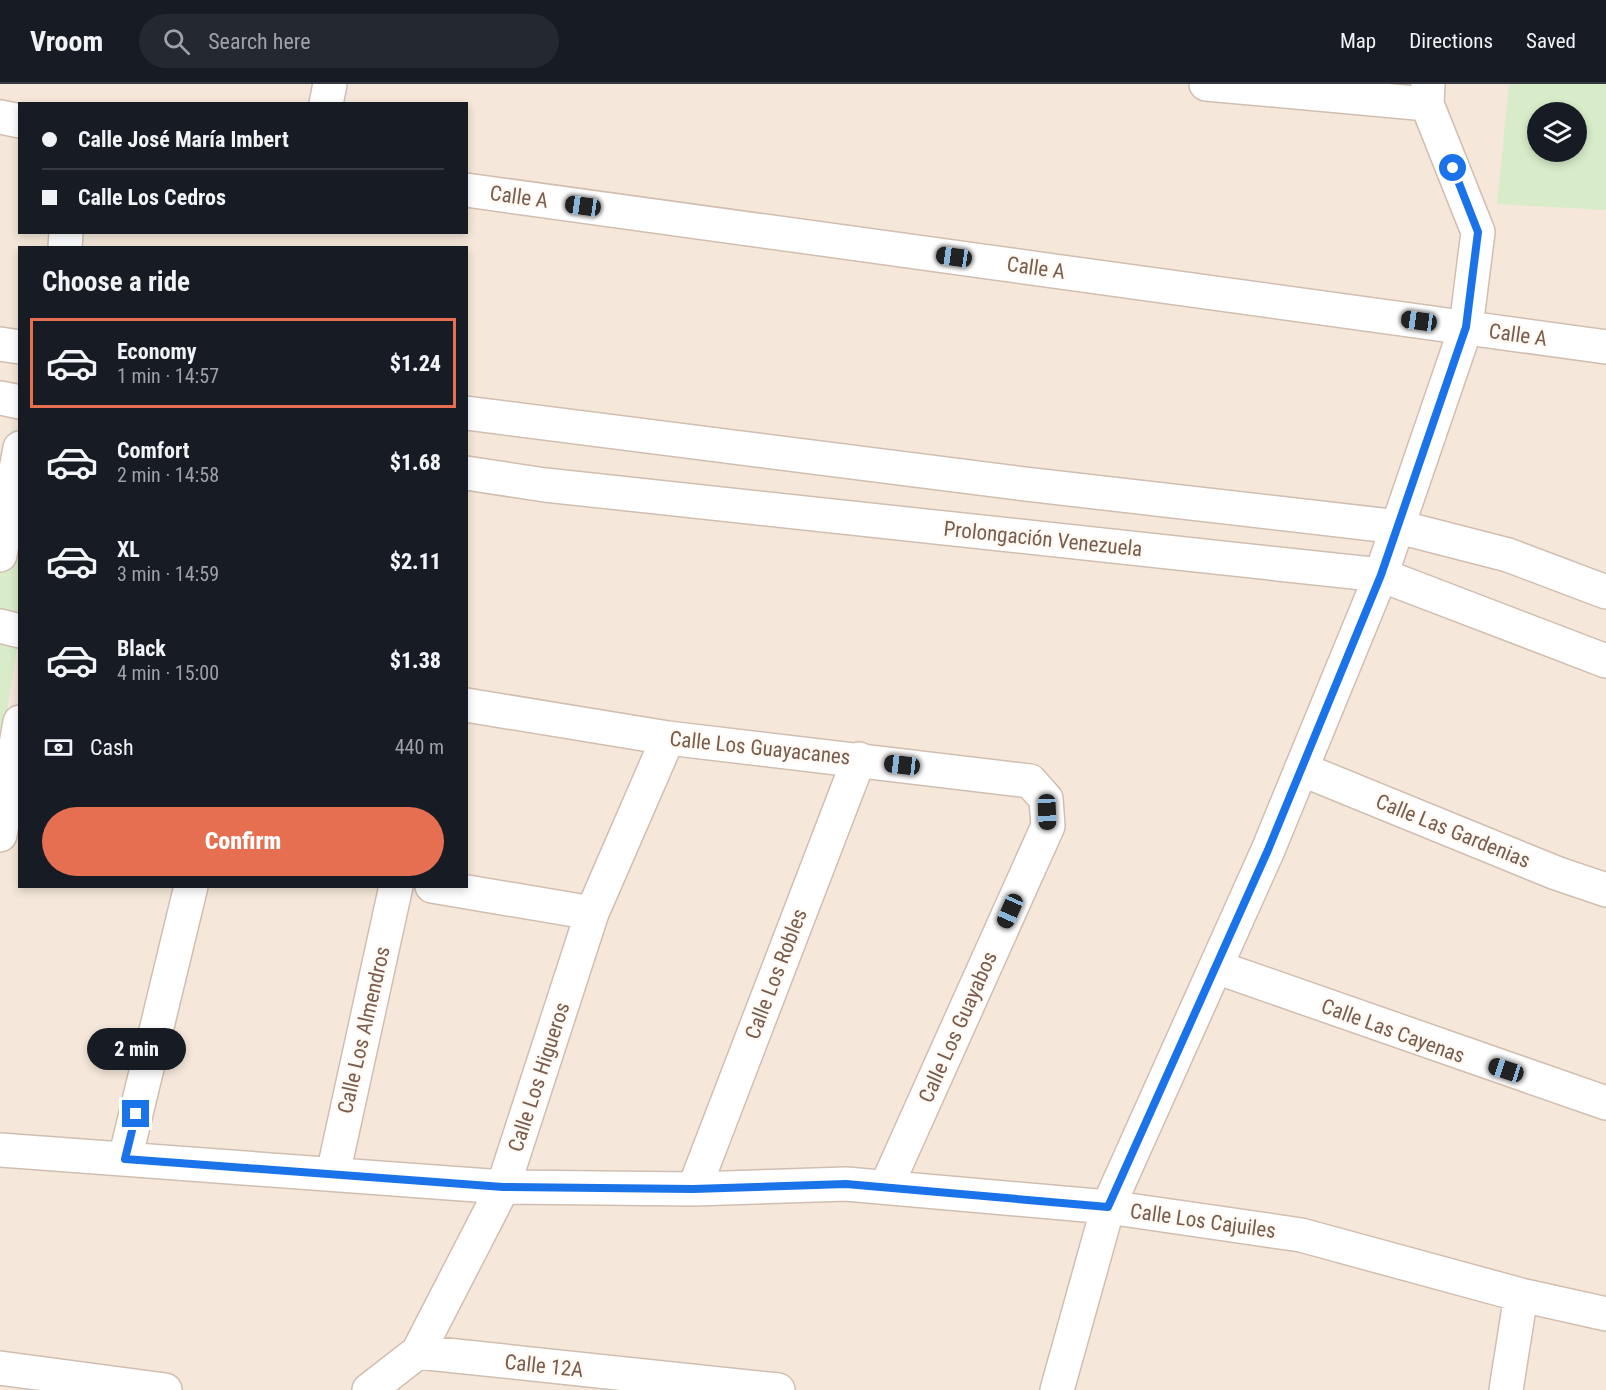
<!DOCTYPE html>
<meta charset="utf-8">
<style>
:root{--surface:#171b24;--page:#242831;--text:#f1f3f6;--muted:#9ea1a6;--line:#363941;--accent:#e76f51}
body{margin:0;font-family:"Roboto Condensed",sans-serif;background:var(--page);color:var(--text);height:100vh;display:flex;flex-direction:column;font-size:22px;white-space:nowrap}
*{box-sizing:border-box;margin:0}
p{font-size:20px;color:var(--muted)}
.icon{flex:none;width:33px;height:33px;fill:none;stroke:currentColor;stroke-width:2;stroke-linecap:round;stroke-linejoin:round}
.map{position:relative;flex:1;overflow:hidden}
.panel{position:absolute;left:18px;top:162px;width:450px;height:642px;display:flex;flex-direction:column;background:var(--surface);border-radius:0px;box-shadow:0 3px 9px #0003}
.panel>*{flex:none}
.guide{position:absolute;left:18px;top:18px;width:450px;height:132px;border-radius:0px;box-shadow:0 3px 9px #0003;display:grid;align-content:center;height:132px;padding:0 24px;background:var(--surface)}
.tools{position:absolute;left:1527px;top:18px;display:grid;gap:12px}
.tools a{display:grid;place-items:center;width:60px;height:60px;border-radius:50%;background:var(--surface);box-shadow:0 3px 9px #0003;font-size:30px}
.end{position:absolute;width:27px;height:27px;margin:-14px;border:8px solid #1a73e8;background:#fff;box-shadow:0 0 0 3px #fff}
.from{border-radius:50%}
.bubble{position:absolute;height:42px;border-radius:21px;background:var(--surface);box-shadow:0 3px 9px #0003;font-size:20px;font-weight:800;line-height:42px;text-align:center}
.car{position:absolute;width:18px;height:36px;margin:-18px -9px;border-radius:8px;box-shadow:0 0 4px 2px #0007;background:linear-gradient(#222 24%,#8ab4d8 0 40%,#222 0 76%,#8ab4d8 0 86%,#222 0)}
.guide b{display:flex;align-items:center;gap:21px;height:57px;font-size:22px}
.guide b+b{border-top:2px solid var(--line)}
.guide i{width:15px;height:15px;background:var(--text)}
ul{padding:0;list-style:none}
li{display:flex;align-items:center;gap:18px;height:90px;margin:0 12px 9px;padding:0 12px;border:3px solid transparent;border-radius:0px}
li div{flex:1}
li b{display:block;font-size:22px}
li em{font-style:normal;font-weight:800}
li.selected{border-color:var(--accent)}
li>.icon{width:54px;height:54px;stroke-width:1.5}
h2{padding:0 24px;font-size:27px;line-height:72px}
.pay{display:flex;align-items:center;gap:15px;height:66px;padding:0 24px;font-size:22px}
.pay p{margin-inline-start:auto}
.primary-button{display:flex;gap:12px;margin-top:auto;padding:12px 24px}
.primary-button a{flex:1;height:69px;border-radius:36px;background:var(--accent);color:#fff;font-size:24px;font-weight:800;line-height:69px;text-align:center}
header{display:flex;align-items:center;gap:36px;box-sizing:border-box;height:84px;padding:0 30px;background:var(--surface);border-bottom:2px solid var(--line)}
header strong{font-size:28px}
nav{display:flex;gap:33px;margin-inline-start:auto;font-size:21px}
.search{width:420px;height:54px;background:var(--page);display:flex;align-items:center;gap:15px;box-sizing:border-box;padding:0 21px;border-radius:33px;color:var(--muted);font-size:22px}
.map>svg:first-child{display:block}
.residential{fill:#f5e8da;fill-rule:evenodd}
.green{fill:#d8ecc9;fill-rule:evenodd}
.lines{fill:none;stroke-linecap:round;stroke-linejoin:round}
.minor-casing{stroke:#d1beb0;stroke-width:36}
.minor{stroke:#fff;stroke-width:33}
.route{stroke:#1a73e8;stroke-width:8}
.labels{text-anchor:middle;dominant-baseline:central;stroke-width:5;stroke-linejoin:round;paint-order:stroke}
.street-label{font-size:21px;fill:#7a5c4d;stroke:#fffaf3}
</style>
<header>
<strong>Vroom</strong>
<div class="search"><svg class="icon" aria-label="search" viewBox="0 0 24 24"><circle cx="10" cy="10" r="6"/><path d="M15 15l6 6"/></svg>Search here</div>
<nav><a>Map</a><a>Directions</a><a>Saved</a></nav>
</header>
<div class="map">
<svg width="1606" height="1306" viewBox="0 0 1606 1306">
<rect width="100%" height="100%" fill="#fdf6ec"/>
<!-- residential -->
<path class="residential" d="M 0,0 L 1606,0 L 1606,1306 L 0,1306 ZM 20,20 L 466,20 L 466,148 L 20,148 ZM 1538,28 L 1576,28 L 1576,68 L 1538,68 ZM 20,164 L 466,164 L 466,802 L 20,802 Z"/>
<!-- green -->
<path class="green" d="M 1509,0 L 1606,0 L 1606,126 L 1497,120 ZM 1538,28 L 1576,28 L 1576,68 L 1538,68 Z
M 12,345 L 20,347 L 20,544 L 0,672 L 0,418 Z"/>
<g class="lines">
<defs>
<path id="minor" d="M 1206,0 L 1427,20
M 326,20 L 330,0
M 0,33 L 20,37
M 466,106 L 1606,263
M 65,164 L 66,148
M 0,260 L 20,263
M 0,314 L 20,318
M 466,329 L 1017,399 L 1399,443 L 1508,471 L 1606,508
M 466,389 L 545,401 L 1381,491 L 1606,577
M 0,471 L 20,364
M 0,542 L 20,547
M 466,621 L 668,654 L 1030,697 L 1046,715 L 1048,742 L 886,1103
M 1301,685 L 1556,789 L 1606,806
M 0,751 L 20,638
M 432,802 L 592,829
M 1216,883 L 1606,1019
M 0,1066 L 503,1103 L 694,1105 L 846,1100 L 1108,1123 L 1301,1151 L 1521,1211 L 1606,1230
M 125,1075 L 191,802
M 333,1090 L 396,802
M 694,1105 L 859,675
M 418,1268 L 778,1306
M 0,1284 L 165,1306
M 369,1306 L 418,1268 L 503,1103 L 592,829 L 668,654
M 1057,1306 L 1108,1123 L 1268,766 L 1381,491 L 1466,243 L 1478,148 L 1427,20 L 1428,0
M 1506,1306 L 1521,1211"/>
</defs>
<!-- minor casing -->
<use href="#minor" class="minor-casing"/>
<!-- minor -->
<use href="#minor" class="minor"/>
</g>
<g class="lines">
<!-- route -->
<path class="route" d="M 136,1030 L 125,1075 L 503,1103 L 693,1105 L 846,1100 L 1108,1123 L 1268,766 L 1381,491 L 1466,243 L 1478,148 L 1453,84"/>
</g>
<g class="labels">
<!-- street labels -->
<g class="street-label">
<text transform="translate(519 113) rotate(8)">Calle A</text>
<text transform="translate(1036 184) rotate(8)">Calle A</text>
<text transform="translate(1518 251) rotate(8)">Calle A</text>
<text transform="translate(1043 455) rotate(6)">Prolongación Venezuela</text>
<text transform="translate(760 664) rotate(6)">Calle Los Guayacanes</text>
<text transform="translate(1453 747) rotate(22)">Calle Las Gardenias</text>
<text transform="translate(776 890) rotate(-69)">Calle Los Robles</text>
<text transform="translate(958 943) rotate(-66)">Calle Los Guayabos</text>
<text transform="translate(364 946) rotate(-77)">Calle Los Almendros</text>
<text transform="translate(1393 947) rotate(20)">Calle Las Cayenas</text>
<text transform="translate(539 993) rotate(-72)">Calle Los Higueros</text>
<text transform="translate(1203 1137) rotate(8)">Calle Los Cajuiles</text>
<text transform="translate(544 1282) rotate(6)">Calle 12A</text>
</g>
</g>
</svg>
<div class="tools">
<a><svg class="icon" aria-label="layers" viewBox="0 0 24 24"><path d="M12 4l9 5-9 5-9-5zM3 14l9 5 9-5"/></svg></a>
</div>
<i class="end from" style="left:1453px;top:84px"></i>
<i class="end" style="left:136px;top:1030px"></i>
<div class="bubble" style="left:87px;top:944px;width:99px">2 min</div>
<i class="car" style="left:583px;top:122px;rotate:278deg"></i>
<i class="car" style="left:954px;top:173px;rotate:278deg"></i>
<i class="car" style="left:1419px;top:237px;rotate:278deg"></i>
<i class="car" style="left:902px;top:681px;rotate:277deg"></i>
<i class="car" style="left:1047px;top:728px;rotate:178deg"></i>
<i class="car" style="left:1010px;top:827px;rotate:204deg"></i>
<i class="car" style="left:1506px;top:986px;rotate:288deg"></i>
<div class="guide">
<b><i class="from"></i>Calle José María Imbert</b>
<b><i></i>Calle Los Cedros</b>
</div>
<section class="panel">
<h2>Choose a ride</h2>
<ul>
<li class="selected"><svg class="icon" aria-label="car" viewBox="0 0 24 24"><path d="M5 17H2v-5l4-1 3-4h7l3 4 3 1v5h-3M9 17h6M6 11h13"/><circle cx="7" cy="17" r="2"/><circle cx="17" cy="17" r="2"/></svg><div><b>Economy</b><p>1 min · 14:57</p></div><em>$1.24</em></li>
<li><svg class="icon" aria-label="car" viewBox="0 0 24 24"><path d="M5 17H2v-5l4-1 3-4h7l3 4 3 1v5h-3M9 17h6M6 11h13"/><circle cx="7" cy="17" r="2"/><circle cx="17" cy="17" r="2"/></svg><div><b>Comfort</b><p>2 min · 14:58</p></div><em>$1.68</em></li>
<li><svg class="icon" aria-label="car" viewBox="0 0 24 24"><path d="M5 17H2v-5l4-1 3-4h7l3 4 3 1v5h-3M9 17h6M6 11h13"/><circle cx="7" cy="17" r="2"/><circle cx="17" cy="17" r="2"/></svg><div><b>XL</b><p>3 min · 14:59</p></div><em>$2.11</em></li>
<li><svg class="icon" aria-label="car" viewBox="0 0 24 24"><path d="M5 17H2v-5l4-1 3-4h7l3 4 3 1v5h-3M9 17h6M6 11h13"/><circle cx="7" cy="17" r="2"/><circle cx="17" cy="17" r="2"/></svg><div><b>Black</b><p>4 min · 15:00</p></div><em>$1.38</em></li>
</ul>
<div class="pay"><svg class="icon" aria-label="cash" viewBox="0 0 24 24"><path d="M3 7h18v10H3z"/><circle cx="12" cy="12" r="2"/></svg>Cash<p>440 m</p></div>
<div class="primary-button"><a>Confirm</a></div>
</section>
</div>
